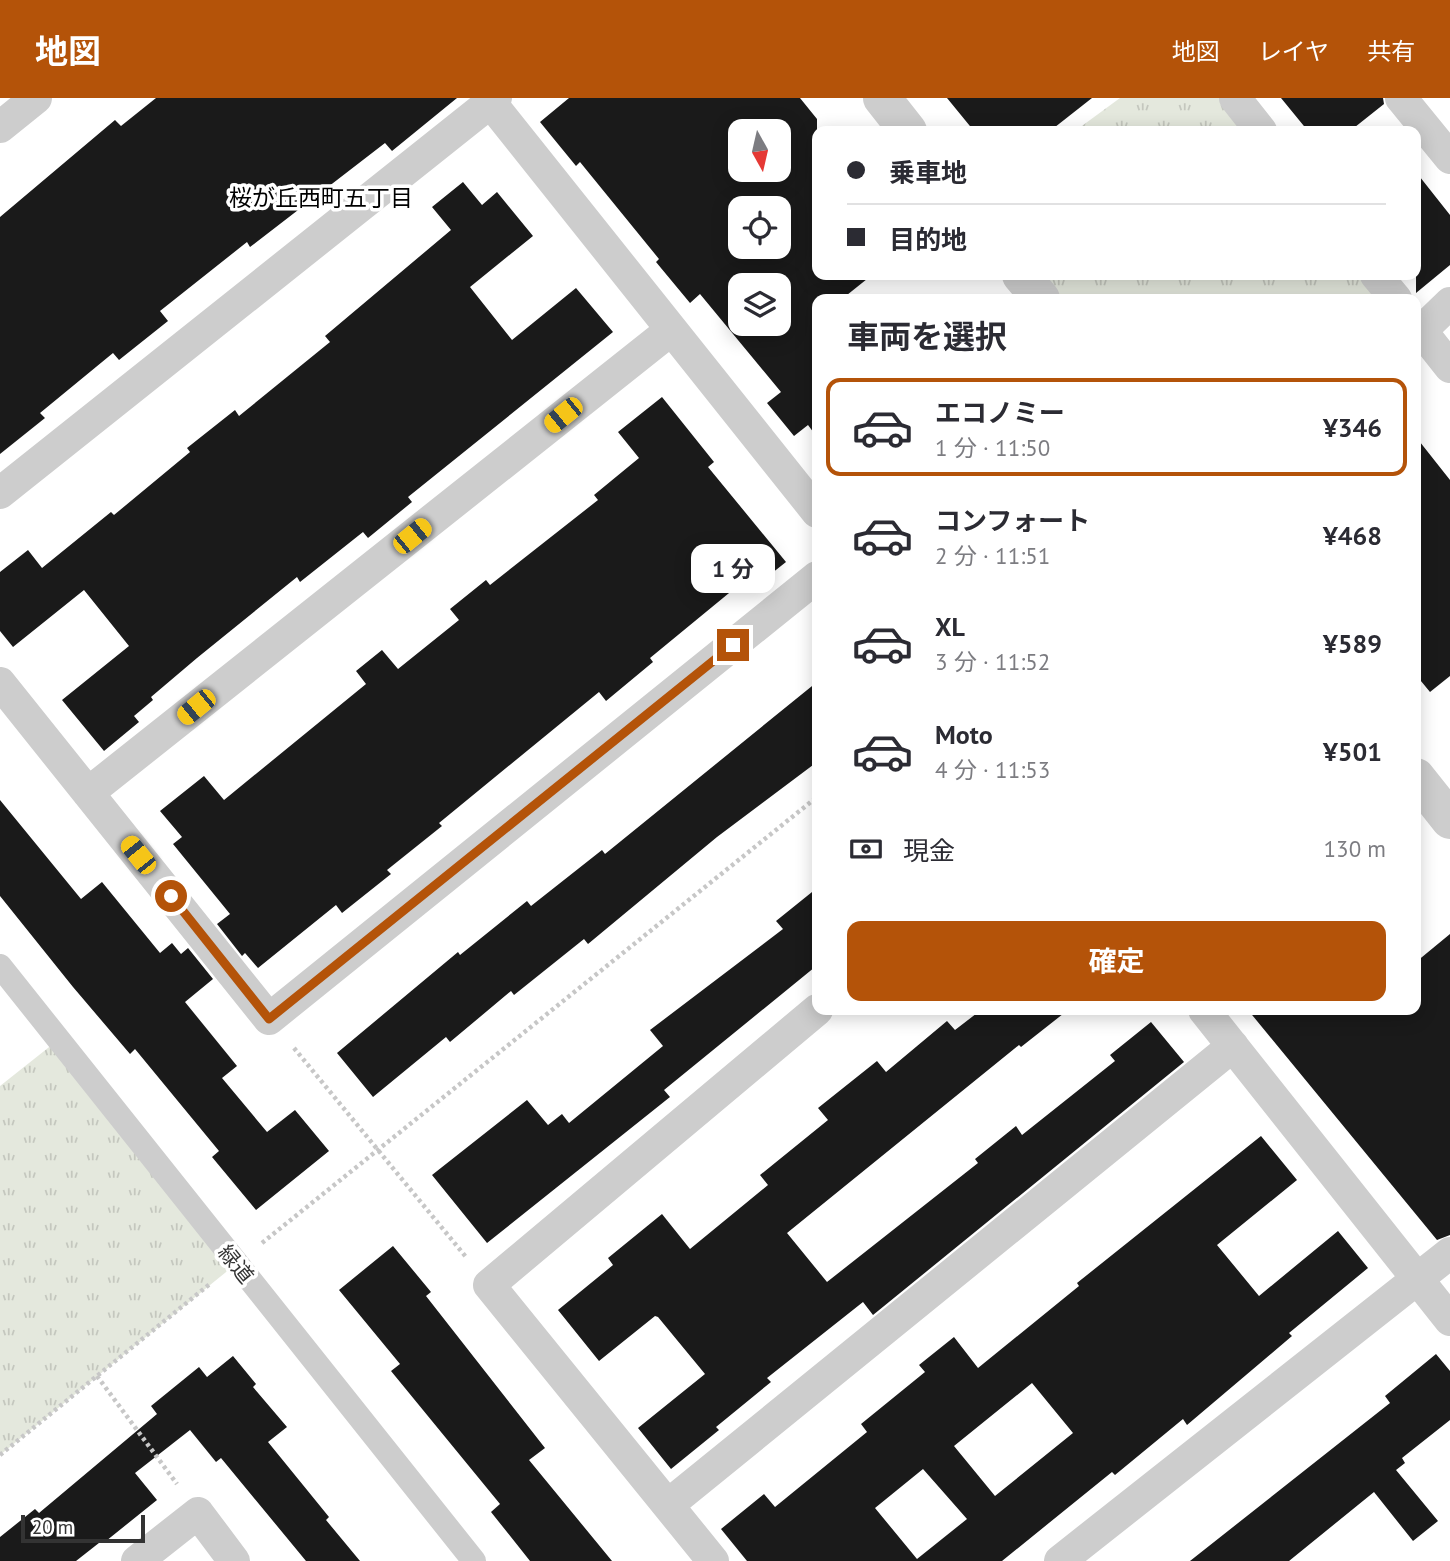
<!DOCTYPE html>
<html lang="ja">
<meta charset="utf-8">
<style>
:root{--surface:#fff;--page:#f7f7f7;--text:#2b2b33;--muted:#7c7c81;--line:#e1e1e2;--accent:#b45309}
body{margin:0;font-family:"PT Sans","Noto Sans JP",sans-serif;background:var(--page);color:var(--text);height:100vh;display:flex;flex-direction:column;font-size:26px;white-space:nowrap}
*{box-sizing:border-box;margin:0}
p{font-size:23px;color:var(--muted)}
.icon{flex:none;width:38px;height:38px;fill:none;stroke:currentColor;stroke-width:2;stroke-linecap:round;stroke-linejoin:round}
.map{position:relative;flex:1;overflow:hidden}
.side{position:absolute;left:812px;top:196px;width:609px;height:721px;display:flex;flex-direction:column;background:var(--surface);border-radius:14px;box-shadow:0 4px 18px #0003}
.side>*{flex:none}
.guide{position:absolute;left:812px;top:28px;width:609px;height:154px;border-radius:14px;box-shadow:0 4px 18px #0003;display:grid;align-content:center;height:154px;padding:0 35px;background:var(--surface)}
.needle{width:46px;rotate:172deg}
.tools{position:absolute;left:728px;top:21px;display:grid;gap:14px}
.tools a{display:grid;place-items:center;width:63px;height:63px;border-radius:14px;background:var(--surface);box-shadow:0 4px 18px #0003;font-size:35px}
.scale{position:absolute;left:21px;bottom:18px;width:124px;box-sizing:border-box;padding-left:7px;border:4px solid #333;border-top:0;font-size:19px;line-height:24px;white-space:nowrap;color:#333;-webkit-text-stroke:5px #fff;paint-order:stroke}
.end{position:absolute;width:32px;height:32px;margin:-16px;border:9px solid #b45309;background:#fff;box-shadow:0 0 0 4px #fff}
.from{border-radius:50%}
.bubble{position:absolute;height:49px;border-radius:14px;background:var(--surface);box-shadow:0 4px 18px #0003;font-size:23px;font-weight:700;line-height:49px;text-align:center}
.car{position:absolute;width:21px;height:42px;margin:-21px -10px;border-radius:9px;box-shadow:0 0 5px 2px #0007;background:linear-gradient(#f5c518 24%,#345 0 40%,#f5c518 0 76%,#345 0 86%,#f5c518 0)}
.guide b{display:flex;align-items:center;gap:24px;height:66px;font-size:26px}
.guide b+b{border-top:2px solid var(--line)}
.guide i{width:18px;height:18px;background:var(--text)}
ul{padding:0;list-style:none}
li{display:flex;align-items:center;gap:21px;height:98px;margin:0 14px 10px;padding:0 21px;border:4px solid transparent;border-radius:14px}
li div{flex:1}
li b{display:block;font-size:26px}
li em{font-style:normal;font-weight:700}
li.current{border-color:var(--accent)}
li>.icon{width:63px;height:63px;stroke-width:1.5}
h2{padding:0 35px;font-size:32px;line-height:84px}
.pay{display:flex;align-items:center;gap:18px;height:77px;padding:0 35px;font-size:26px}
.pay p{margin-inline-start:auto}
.primary-button{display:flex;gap:14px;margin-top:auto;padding:14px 35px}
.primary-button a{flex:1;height:80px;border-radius:14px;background:var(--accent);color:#fff;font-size:28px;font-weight:700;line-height:80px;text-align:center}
header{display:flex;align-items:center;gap:42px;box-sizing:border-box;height:98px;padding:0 35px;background:var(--accent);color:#fff}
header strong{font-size:33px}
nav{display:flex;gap:38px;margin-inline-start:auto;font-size:24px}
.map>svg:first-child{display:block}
.park{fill:url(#park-tufts)}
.building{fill:#1a1a1a;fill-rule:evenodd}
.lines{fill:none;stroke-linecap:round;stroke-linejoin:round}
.path{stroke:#c7c7c7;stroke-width:4.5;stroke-dasharray:3.5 3.5;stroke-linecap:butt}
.pedestrian{stroke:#cdcdcd;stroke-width:24}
.minor{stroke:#cdcdcd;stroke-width:32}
.tertiary{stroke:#cdcdcd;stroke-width:38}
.route{stroke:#b45309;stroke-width:9}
.labels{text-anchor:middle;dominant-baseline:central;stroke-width:7;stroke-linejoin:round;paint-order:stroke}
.street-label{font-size:21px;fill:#333;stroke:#fff}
.neighbourhood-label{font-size:23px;fill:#000;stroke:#fff}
</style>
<header>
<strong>地図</strong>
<nav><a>地図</a><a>レイヤ</a><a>共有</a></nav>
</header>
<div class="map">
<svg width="1450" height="1463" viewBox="0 0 1450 1463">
<defs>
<pattern id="park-tufts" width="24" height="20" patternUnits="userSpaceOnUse" patternTransform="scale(1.75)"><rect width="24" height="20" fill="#e4e8dd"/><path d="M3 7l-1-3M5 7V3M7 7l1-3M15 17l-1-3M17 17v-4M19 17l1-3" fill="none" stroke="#c4c7be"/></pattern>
</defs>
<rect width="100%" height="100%" fill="#fff"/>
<!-- park -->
<path class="park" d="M 1120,0 L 1235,0 L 1261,33 L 1075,33 Z
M 1021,177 L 1376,177 L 1396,201 L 1041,201 Z
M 58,942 L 236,1166 L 0,1357 L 0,988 Z"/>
<!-- building -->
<path class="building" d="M 156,0 L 457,0 L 392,53 L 385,45 L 250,149 L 247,144 L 160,213 L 168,223 L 119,262 L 113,255 L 40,315 L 45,320 L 0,356 L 0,119 L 115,22 L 121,28 Z
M 569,0 L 800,0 L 817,21 L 817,177 L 872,177 L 842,201 L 817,201 L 817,339 L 808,327 L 794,338 L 767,305 L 781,294 L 700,196 L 690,205 L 656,164 L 659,161 L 580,64 L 576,68 L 540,24 ZM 740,33 L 779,33 L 779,72 L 740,72 ZM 740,110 L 779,110 L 779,149 L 740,149 ZM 740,187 L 779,187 L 779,226 L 740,226 Z
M 947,0 L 1092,0 L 1050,33 L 974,33 Z
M 1281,0 L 1383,0 L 1384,6 L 1350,33 L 1308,33 Z
M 1416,74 L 1450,117 L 1450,167 L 1416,195 Z
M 463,84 L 482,107 L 497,94 L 533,138 L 470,189 L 512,242 L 576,190 L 613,234 L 408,399 L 412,404 L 368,440 L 363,434 L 300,484 L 297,479 L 197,560 L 151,599 L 153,602 L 134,618 L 139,624 L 104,653 L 62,602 L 129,548 L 84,492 L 13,549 L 0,533 L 0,474 L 28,452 L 42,470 L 111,414 L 114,417 L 190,354 L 187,350 L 235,312 L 239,318 L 330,244 L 325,238 L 451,132 L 432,109 Z
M 662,299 L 714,364 L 708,369 L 786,464 L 747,495 L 740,486 L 650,560 L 653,564 L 606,603 L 599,594 L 439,725 L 442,728 L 387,772 L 391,776 L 342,815 L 336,807 L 258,870 L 245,855 L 242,858 L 217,826 L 230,816 L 173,746 L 182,739 L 160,713 L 204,678 L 224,702 L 366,586 L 356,573 L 382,552 L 398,571 L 459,522 L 450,511 L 486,482 L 490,487 L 598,402 L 594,397 L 639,360 L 618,334 Z
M 1416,339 L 1450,382 L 1450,578 L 1430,594 L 1416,577 Z
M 817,584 L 817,664 L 717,739 L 588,846 L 584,841 L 514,897 L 511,893 L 450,944 L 446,939 L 373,999 L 337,955 L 458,854 L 460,857 L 527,803 L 531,808 L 602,752 L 605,756 Z
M 0,702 L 81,801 L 102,784 L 160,855 L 172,845 L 181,856 L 188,850 L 213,881 L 185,904 L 237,968 L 222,980 L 267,1034 L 295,1012 L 329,1053 L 256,1112 L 212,1059 L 219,1053 L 135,951 L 130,956 L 73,889 L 0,798 Z
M 817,790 L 817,872 L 815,869 L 664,992 L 670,999 L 487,1145 L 432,1077 L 527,1002 L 548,1027 L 562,1016 L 569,1025 L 663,948 L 650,932 L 783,831 L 776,823 Z
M 1450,836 L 1450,1137 L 1437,1142 L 1248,912 L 1416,912 L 1416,864 Z
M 981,912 L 1068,912 L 1021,949 L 1019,947 L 787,1135 L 827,1184 L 978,1065 L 975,1061 L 1016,1028 L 1022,1037 L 1115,963 L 1110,957 L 1151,924 L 1184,964 L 873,1217 L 863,1204 L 767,1280 L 771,1284 L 716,1329 L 719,1332 L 671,1371 L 638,1330 L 705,1276 L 658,1219 L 655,1218 L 599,1263 L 558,1212 L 613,1167 L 608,1160 L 662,1116 L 690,1151 L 768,1087 L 760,1077 L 828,1022 L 818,1010 L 877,963 L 886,974 L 947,923 L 955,932 Z
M 1261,1038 L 1297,1082 L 1217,1147 L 1259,1198 L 1338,1133 L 1368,1170 L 1289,1235 L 1292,1238 L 1187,1327 L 1183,1321 L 1115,1377 L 1112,1374 L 1002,1463 L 747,1463 L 721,1431 L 764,1396 L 775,1409 L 867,1334 L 861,1326 L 925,1274 L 919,1267 L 954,1239 L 978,1270 L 1079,1188 L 1077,1185 ZM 1032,1285 L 1073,1335 L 995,1398 L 954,1348 ZM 923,1371 L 967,1421 L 917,1461 L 875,1410 Z
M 393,1148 L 431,1194 L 426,1198 L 545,1350 L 529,1362 L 612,1463 L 530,1463 L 491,1414 L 500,1406 L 391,1273 L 400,1266 L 339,1192 Z
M 1436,1256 L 1450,1273 L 1450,1322 L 1402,1360 L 1405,1365 L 1396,1372 L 1438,1423 L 1413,1443 L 1374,1394 L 1289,1463 L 1190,1463 L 1390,1305 L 1385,1298 Z
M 233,1258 L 256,1286 L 253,1289 L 287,1329 L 268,1344 L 329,1419 L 326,1422 L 360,1463 L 306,1463 L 221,1360 L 216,1364 L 190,1332 L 135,1375 L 157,1402 L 106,1443 L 104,1441 L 76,1463 L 0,1463 L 0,1439 L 35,1411 L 39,1415 L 157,1316 L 151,1308 L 199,1269 L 207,1279 Z"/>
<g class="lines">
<!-- path -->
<path class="path" d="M 294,950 L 466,1159
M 262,1145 L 817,699
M 97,1278 L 177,1386
M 0,1357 L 211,1185"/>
<!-- pedestrian -->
<path class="pedestrian" d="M 0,868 L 474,1463"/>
<!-- minor -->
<path class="minor" d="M 487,0 L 817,414
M 1235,0 L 1261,33
M 1401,0 L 1450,60
M 0,29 L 36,0
M 1376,177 L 1396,201
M 1416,226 L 1450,269
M 1421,233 L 1450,205
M 0,395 L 496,0
M 0,585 L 269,921 L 817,479
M 88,695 L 671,232
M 1204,912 L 1450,1222
M 668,1407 L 1233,948
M 137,1463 L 198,1415 L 234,1463
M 713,1463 L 489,1187 L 817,912
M 1060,1463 L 1450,1155"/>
<!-- tertiary -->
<path class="tertiary" d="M 882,0 L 908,33
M 1021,177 L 1041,201
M 1416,679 L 1450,722"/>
</g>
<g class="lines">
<!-- route -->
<path class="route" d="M 171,798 L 269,921 L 733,547"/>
</g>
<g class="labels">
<!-- street labels -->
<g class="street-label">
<text transform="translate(236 1166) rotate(51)">緑道</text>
</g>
<!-- neighbourhood labels -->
<g class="neighbourhood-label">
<text x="321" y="99">桜が丘西町五丁目</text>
</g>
</g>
</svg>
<div class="tools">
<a><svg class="needle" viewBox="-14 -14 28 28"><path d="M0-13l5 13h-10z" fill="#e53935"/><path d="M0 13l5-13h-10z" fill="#7c7c81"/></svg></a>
<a><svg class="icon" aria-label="locate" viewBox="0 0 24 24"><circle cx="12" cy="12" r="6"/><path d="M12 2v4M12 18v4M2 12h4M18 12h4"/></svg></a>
<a><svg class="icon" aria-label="layers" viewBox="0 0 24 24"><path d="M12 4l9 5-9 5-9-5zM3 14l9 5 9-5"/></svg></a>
</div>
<div class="scale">20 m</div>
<i class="end from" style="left:171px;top:798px"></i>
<i class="end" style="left:733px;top:547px"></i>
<div class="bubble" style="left:691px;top:446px;width:84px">1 分</div>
<i class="car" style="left:563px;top:317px;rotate:231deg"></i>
<i class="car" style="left:412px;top:438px;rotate:51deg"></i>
<i class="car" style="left:196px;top:609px;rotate:231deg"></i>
<i class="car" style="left:138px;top:757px;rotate:321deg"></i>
<div class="guide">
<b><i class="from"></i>乗車地</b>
<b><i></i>目的地</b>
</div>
<section class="side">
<h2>車両を選択</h2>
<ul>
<li class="current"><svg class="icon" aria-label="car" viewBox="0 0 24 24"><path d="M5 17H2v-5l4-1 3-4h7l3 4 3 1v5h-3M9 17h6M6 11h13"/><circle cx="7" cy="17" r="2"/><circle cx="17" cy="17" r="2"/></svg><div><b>エコノミー</b><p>1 分 · 11:50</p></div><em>¥346</em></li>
<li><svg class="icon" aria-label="car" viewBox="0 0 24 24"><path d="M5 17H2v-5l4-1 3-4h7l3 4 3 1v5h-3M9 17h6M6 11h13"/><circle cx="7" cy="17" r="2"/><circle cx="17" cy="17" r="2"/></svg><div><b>コンフォート</b><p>2 分 · 11:51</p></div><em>¥468</em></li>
<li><svg class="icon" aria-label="car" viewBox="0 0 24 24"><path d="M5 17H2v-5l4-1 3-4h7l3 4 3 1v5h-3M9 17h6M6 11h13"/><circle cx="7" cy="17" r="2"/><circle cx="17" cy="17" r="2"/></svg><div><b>XL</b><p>3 分 · 11:52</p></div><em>¥589</em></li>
<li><svg class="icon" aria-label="car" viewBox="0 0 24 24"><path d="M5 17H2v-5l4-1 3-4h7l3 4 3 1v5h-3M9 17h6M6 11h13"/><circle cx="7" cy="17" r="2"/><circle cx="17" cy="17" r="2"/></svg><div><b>Moto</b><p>4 分 · 11:53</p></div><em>¥501</em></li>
</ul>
<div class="pay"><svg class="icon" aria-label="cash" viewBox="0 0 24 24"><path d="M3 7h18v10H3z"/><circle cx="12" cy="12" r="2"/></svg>現金<p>130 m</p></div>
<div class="primary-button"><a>確定</a></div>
</section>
</div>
